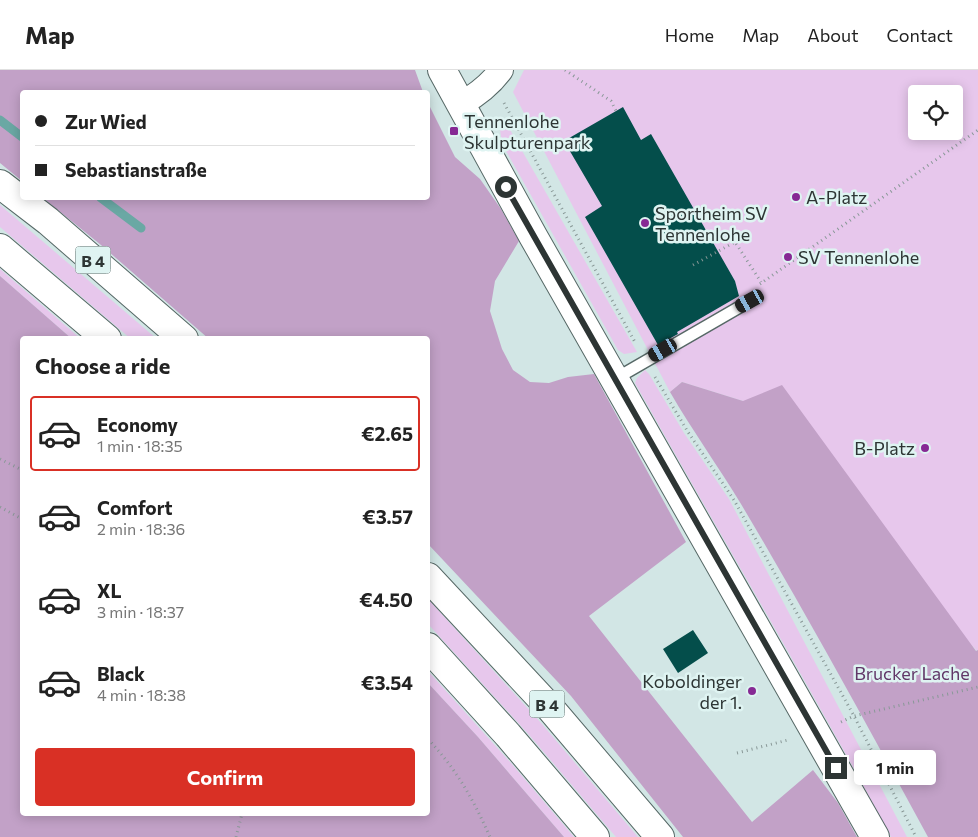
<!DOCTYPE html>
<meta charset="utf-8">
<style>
:root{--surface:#fff;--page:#f6f6f6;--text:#222;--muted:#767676;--line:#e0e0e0;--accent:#d93025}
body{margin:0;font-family:Commissioner,sans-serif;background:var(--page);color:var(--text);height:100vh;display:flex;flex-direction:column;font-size:19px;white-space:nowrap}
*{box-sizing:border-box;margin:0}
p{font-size:16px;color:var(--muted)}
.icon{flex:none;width:28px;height:28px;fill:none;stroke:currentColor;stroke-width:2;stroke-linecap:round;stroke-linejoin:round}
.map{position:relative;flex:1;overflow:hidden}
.sheet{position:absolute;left:20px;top:266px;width:410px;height:480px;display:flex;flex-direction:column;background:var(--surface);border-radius:5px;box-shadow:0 2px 12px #0003}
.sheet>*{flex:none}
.guide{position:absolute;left:20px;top:20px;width:410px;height:110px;border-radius:5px;box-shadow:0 2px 12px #0003;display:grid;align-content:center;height:110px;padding:0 15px;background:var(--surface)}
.tools{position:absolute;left:908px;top:15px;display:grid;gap:10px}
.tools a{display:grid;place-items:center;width:55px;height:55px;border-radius:5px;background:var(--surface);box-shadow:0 2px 12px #0003;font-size:25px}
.end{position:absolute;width:22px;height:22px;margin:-11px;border:6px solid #2d3534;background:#fff;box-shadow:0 0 0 2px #fff}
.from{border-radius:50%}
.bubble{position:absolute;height:35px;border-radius:5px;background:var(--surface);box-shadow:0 2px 12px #0003;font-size:16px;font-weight:700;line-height:35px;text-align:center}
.car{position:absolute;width:15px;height:30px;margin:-15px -8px;border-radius:6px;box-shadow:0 0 4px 1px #0007;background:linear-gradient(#222 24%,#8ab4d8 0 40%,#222 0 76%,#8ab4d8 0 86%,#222 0)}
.guide b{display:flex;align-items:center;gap:18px;height:48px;font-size:19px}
.guide b+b{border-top:1px solid var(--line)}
.guide i{width:12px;height:12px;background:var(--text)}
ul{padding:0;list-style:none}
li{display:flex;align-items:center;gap:15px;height:75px;margin:0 10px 8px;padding:0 5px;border:2px solid transparent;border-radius:5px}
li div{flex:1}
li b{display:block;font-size:19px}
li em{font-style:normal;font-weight:700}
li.current{border-color:var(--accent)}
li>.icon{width:45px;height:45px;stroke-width:1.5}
h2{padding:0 15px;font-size:22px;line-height:60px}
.action{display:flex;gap:10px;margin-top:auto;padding:10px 15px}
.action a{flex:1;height:58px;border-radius:5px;background:var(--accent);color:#fff;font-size:20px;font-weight:700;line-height:58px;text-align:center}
header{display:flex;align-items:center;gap:30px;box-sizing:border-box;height:70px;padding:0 25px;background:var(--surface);border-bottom:1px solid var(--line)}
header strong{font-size:24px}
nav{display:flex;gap:28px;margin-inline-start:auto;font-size:18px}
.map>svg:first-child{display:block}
.green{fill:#e7c7ec;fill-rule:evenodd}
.forest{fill:#c2a1c7}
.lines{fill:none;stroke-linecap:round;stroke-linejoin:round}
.stream{stroke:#6aa8a4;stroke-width:9}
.building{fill:#044e4b}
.lane-casing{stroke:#566866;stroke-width:14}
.street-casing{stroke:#566866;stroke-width:26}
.secondary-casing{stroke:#566866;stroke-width:30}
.highway-casing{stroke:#566866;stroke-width:30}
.path{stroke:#899897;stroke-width:3;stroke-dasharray:1 4;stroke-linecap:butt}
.lane{stroke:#fff;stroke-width:11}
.street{stroke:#fff;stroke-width:24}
.secondary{stroke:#fff;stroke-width:28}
.highway{stroke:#fff;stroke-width:28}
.route{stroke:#2d3534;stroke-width:6}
.poi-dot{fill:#862994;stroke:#dff4f2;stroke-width:2}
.labels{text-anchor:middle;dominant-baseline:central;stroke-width:5;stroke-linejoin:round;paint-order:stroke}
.shield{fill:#dff4f2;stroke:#626e6d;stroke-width:1}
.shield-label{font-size:16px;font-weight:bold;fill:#2d3534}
.poi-label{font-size:18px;fill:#2d3534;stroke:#dff4f2;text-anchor:start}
.park-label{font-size:18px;fill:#613768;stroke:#dff4f2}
</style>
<header>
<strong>Map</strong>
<nav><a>Home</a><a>Map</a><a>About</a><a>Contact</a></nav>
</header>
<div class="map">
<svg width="978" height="767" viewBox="0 0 978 767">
<rect width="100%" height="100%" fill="#d2e6e5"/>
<!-- green -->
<path class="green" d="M 524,0 L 978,0 L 978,580 L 977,581 L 743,331 L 682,312 L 670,322 L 513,22 ZM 916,24 L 954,24 L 954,61 L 916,61 Z
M 509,58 L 637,282 L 624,284 L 618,280 L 506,81 L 501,67 L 500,59 Z
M 0,135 L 157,269 L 131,269 L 0,157 Z
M 0,199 L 81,269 L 72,269 L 0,206 Z
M 645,300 L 649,304 L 684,363 L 729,429 L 907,767 L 891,767 C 809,614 720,465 635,313 L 637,308 Z
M 428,529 L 542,654 L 638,767 L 616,767 L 530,666 L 428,554 Z
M 428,601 L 511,693 L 574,767 L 564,767 L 478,667 L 428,613 Z"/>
<!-- forest -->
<path class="forest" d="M 0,0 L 415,0 L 423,22 L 22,22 L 22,111 L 0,93 Z
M 428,33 L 455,87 L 480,109 L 501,139 L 519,171 L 495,211 L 490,241 L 502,279 L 513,300 L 530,312 L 549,313 L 568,307 L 594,304 L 686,472 L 589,546 L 752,752 L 813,700 L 838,733 L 857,767 L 683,767 L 571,626 L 428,474 L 428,269 L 209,269 L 101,175 L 43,128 L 428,128 Z
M 0,206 L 72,269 L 22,269 L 22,744 L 428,744 L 428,613 L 478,667 L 564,767 L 0,767 Z
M 682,312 L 743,331 L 782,315 L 976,581 L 978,580 L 978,767 L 928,767 C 867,655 806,543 741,434 C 718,396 692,360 670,322 Z"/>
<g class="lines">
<!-- stream -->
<path class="stream" d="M 0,50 L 22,67
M 101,128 L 141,158"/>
</g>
<!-- building -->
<path class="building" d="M 623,37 L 641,70 L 651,64 L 735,211 L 739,226 L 677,262 L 678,264 L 658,275 L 585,147 L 602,136 L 564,71 Z
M 693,560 L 708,583 L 678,603 L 663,579 Z"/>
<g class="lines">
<defs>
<path id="lane" d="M 615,309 L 750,231"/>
<path id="street" d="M 461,34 C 477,25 490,15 501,0"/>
<path id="secondary" d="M 442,0 L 533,166 L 875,767"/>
<path id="highway" d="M 0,114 L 48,151 L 184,269
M 0,178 L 107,269
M 428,507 L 551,639 L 660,767
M 428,577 L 508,665 L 595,767"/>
</defs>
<!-- lane casing -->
<use href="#lane" class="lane-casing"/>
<!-- street casing -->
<use href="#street" class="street-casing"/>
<!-- secondary casing -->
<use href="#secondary" class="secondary-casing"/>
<!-- highway casing -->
<use href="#highway" class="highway-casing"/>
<!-- path -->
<path class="path" d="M 565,0 L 611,31 L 616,41
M 504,33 L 636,274
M 693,195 L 735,172 L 761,212
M 760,214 L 978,60
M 655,307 L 688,362 L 734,430 L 854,646 L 916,767
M 0,389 L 22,400
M 0,437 L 22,449
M 841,652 L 854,646 L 978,617
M 428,669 C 457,700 473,729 490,767
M 737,683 L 788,670
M 236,767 L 242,744"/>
<!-- lane -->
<use href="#lane" class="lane"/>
<!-- street -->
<use href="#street" class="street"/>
<!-- secondary -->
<use href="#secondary" class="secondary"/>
<!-- highway -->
<use href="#highway" class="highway"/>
</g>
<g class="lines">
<!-- route -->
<path class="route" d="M 506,117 L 836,698"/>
</g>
<!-- markers -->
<g class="poi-dot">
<rect x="449" y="56" width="10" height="10" rx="2.5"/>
<circle cx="796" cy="127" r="5"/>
<circle cx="645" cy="153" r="5"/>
<circle cx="788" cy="187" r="5"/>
<circle cx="925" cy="378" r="5"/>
<circle cx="752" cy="621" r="5"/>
</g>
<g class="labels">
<!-- shield labels -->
<g class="shield">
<rect x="75.5" y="176.5" width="35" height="27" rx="4"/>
<rect x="529.5" y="620.5" width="35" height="27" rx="4"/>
</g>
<g class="shield-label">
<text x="93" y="190">B 4</text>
<text x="547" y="634">B 4</text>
</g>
<!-- poi labels -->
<g class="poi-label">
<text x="464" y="51">Tennenlohe<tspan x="464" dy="21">Skulpturenpark</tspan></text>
<text x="806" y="127">A-Platz</text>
<text x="655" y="143">Sportheim SV<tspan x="655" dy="21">Tennenlohe</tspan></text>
<text x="798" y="187">SV Tennenlohe</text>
<text x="915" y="378" text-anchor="end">B-Platz</text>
<text x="742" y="611" text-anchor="end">Koboldinger<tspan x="742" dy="21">der 1.</tspan></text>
</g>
<!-- park labels -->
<g class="park-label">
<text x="912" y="603">Brucker Lache</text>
</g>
</g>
</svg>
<div class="tools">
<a><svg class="icon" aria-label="locate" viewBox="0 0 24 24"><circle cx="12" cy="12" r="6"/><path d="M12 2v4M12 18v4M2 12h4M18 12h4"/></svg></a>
</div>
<i class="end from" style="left:506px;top:117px"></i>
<i class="end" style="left:836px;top:698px"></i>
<div class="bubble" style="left:854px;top:680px;width:82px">1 min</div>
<i class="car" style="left:750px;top:231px;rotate:241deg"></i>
<i class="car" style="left:663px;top:280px;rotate:240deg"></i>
<div class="guide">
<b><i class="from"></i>Zur Wied</b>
<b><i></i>Sebastianstraße</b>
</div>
<section class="sheet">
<h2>Choose a ride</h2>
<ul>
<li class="current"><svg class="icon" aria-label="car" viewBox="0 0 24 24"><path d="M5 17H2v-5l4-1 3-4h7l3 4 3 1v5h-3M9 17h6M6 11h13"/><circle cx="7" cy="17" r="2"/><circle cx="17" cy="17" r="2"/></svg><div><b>Economy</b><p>1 min · 18:35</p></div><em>€2.65</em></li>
<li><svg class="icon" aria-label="car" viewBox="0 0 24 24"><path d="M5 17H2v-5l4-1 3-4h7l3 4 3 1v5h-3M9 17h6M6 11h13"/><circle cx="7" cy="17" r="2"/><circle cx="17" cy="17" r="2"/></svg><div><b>Comfort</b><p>2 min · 18:36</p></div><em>€3.57</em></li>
<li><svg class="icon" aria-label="car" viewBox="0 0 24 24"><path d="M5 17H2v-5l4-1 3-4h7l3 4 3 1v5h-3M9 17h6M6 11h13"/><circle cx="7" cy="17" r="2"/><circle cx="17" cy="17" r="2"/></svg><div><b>XL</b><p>3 min · 18:37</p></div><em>€4.50</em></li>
<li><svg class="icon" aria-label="car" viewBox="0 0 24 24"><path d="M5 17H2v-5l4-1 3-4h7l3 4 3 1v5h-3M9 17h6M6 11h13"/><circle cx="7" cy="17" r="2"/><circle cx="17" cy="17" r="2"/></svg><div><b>Black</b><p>4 min · 18:38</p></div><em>€3.54</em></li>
</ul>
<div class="action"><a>Confirm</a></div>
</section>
</div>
